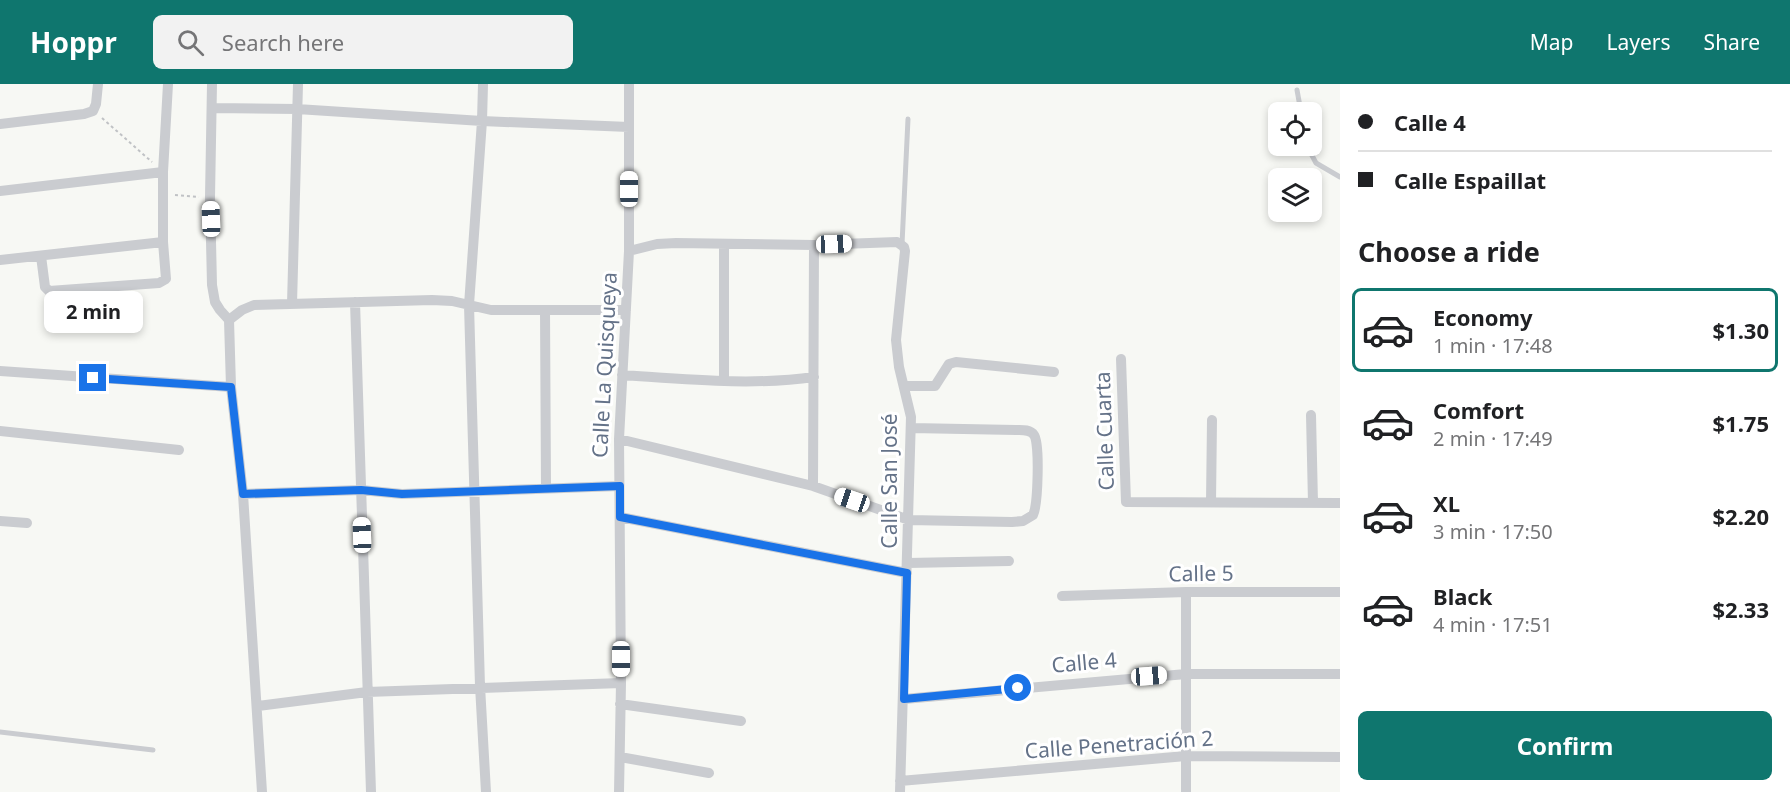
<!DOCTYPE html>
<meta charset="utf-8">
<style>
:root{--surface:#fff;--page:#f2f2f2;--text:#202124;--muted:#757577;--line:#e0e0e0;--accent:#0f766e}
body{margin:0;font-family:"Noto Sans",sans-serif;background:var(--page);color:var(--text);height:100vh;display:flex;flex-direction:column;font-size:22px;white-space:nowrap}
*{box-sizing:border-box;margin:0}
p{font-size:20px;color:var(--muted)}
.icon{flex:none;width:33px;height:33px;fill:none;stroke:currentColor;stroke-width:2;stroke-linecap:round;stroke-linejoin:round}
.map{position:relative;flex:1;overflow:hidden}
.details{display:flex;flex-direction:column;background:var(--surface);width:450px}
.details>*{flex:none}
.top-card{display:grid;align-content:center;height:132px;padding:0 18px;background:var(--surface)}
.buttons{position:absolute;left:1268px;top:18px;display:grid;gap:12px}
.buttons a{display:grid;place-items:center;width:54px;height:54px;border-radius:9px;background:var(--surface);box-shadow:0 3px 9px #0003;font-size:30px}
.end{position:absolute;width:27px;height:27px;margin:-14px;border:8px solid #1a73e8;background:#fff;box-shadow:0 0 0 3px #fff}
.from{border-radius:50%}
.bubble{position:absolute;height:42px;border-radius:9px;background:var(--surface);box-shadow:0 3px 9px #0003;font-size:20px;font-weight:700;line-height:42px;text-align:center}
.car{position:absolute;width:18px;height:36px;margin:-18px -9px;border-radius:8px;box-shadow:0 0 4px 2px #0007;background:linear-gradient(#fff 24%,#345 0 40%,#fff 0 76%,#345 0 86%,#fff 0)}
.top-card b{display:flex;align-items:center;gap:21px;height:57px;font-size:22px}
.top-card b+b{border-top:2px solid var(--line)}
.top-card i{width:15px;height:15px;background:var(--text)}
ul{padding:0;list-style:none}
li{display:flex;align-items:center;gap:18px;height:84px;margin:0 12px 9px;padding:0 6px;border:3px solid transparent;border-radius:9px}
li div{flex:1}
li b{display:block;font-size:22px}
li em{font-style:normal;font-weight:700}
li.current{border-color:var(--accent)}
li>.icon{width:54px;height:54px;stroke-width:1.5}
h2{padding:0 18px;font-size:27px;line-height:72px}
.primary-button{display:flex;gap:12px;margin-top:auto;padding:12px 18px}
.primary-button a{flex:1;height:69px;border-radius:9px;background:var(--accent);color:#fff;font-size:24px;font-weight:700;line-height:69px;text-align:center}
header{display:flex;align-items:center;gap:36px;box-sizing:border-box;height:84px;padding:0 30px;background:var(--accent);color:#fff}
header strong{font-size:28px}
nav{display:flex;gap:33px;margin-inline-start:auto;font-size:21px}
.search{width:420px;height:54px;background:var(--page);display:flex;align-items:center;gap:15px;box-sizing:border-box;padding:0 21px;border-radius:9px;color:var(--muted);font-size:22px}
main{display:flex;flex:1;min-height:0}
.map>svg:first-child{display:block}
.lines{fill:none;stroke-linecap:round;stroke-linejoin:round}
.path{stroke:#c0c2c5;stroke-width:2;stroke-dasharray:3 3;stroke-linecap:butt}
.lane{stroke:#caccd0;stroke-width:5}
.street{stroke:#caccd0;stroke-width:10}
.route{stroke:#1a73e8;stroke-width:8}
.labels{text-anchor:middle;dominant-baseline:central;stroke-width:6;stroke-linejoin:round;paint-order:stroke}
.street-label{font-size:21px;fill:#647288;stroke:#fff}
</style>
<header>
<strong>Hoppr</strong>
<div class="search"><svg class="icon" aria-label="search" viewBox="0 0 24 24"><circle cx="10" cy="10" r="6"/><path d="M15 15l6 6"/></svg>Search here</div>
<nav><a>Map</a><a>Layers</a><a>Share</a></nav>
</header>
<main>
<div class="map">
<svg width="1340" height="708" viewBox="0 0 1340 708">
<rect width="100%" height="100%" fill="#f7f8f4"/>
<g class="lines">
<!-- path -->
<path class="path" d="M 102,34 L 152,78
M 175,111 L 199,113"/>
<!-- lane -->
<path class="lane" d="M 1297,6 L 1301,28
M 1307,62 L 1316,79 L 1340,93
M 902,160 L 908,35
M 0,648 L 153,666"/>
<!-- street -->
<path class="street" d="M 212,0 L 210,113 L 212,201 L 215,218 L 220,226 L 229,236
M 483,0 L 482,37 L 469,221 L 480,602 L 486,708
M 212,24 L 297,25 L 482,37 L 629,43
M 0,40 L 84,30 L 93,27 L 96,20 L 98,0
M 0,107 L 163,88
M 724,160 L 724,296
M 814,161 L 897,158 L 904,163 L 905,167 L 896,256 L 899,283 L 911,333 L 900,708
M 629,167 L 657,160 L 676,159 L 814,161 L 813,402
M 41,172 L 45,203 L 49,207 L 159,199 L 166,195 L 163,158 L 163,88 L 168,0
M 0,176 L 163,158
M 355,218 L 371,708
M 292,220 L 298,0
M 545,226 L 546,404
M 1121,275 L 1126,418 L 1340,419
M 0,287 L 231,303
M 622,291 C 684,295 753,302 814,293
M 904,302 L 935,302 L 949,280 L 956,278 L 1054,288
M 1311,331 L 1313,419
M 0,347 L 179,366
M 619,355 L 813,402 L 909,436 L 1012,438 L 1023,437 L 1033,431 C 1038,421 1040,359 1034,351 C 1030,345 1021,346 1016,346 L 911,344
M 243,410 L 361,406 L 402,410 L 619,402
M 1211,418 L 1212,336
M 620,433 L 907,489
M 0,437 L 27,439
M 908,479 L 1009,477
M 1062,512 L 1186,508 L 1340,508
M 904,615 L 1186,590 L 1340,590
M 620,620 L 741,637
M 258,622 L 367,608 L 621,599
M 620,673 L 709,689
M 900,697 L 1186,672 L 1340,673
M 262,708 L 243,410 L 231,303 L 229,236 L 242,226 L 254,221 L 432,216 L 452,217 L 491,226 L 626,226
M 619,708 L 621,599 L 619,355 L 629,167 L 629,0
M 1186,708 L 1186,508"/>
</g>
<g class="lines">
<!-- route -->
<path class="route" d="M 93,294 L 231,303 L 243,410 L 361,406 L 402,410 L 620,402 L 620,433 L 907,489 L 904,615 L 1018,604"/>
</g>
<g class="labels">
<!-- street labels -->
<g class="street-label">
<text transform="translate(604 281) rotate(-87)">Calle La Quisqueya</text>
<text transform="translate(1104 347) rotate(-92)">Calle Cuarta</text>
<text transform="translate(889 397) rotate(-90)">Calle San José</text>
<text transform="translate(1201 489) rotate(-1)">Calle 5</text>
<text transform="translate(1084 578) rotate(-5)">Calle 4</text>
<text transform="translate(1119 660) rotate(-4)">Calle Penetración 2</text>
</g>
</g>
</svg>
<div class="buttons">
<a><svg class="icon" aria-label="locate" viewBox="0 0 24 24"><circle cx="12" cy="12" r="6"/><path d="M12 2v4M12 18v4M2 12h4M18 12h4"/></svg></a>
<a><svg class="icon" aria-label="layers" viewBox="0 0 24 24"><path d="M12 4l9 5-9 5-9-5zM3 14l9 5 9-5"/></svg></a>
</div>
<i class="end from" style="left:1018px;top:604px"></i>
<i class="end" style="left:93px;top:294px"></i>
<div class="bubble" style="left:44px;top:207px;width:99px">2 min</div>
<i class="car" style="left:629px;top:105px;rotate:0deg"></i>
<i class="car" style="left:211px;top:135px;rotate:358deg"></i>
<i class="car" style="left:834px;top:160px;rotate:88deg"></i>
<i class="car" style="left:852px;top:416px;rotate:289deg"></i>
<i class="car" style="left:362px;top:451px;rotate:358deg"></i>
<i class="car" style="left:621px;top:575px;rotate:180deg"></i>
<i class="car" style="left:1149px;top:592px;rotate:86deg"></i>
</div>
<section class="details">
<div class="top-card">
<b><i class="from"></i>Calle 4</b>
<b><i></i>Calle Espaillat</b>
</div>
<h2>Choose a ride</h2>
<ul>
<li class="current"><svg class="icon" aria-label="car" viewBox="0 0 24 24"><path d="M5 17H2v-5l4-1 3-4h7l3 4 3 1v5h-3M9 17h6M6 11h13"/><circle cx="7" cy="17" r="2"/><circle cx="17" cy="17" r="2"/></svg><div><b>Economy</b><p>1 min · 17:48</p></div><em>$1.30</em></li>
<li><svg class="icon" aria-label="car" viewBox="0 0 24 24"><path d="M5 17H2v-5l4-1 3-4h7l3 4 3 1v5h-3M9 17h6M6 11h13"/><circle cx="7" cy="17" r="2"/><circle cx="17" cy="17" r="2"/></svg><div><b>Comfort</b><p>2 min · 17:49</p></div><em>$1.75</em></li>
<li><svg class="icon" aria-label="car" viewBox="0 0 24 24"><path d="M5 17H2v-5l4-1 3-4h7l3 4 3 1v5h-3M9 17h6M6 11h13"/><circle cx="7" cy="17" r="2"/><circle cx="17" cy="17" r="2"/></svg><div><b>XL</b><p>3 min · 17:50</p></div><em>$2.20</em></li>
<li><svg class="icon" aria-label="car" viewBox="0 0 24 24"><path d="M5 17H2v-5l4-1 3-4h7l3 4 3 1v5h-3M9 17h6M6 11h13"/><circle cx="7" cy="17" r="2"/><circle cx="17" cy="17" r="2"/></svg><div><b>Black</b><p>4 min · 17:51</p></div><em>$2.33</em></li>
</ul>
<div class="primary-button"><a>Confirm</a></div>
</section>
</main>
